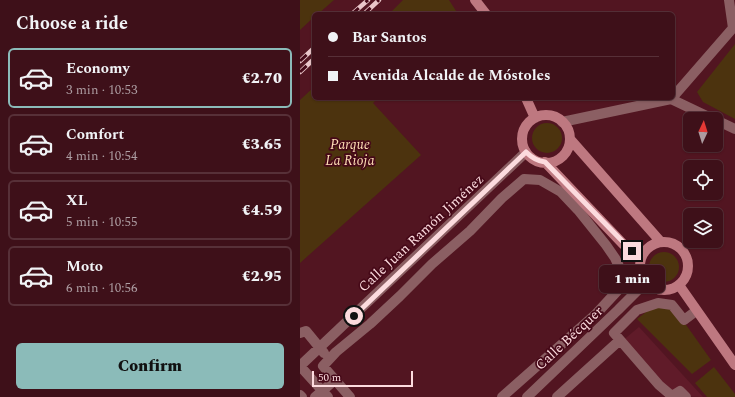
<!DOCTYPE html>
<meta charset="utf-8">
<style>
:root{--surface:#3e1019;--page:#451922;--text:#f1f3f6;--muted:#ad9da2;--line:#573038;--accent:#8bbbb9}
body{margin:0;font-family:Spectral,serif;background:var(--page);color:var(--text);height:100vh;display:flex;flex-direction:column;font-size:15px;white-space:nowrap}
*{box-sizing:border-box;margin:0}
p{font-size:13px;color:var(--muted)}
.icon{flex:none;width:22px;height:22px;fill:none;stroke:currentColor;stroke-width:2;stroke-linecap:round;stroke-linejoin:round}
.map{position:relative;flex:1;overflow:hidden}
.sheet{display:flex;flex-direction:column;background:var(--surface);width:300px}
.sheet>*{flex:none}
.guide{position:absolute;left:12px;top:12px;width:363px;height:88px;border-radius:6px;box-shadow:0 1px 3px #0004,0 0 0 1px var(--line);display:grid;align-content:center;height:88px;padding:0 16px;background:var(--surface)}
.needle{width:26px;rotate:4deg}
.fabs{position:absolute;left:383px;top:112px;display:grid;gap:8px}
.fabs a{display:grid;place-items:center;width:40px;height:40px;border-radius:6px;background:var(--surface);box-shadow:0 1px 3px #0004,0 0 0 1px var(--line);font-size:20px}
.scale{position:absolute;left:12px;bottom:10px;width:101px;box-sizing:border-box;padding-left:4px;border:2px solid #fcdbde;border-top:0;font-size:11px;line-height:14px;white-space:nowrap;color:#fcdbde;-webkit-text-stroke:3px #460918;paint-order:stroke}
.end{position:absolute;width:18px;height:18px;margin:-9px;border:5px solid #fcdbde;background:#111;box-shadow:0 0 0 2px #111}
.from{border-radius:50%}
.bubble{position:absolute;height:28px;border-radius:6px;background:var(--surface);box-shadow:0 1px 3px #0004,0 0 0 1px var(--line);font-size:13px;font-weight:800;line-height:28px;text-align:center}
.guide b{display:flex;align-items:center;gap:14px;height:38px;font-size:15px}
.guide b+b{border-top:1px solid var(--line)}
.guide i{width:10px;height:10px;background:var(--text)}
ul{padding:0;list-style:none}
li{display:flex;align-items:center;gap:12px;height:60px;margin:0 8px 6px;padding:0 8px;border:2px solid var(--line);border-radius:6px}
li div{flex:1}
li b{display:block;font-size:15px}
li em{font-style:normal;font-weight:800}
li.active{border-color:var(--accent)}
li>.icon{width:36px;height:36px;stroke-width:1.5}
h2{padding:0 16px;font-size:18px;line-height:48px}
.action{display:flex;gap:8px;margin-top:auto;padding:8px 16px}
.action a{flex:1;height:46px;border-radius:6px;background:var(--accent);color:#111;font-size:16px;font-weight:800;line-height:46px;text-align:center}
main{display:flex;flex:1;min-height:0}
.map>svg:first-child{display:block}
.built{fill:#601b29}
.green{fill:#4c330e}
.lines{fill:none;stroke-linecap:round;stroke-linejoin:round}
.street{stroke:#8b5f63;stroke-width:10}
.secondary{stroke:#be7880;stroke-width:10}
.rail-casing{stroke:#e9c5c9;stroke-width:4.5}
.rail{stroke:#460918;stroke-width:3;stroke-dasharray:9;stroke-linecap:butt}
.route{stroke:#fcdbde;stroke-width:5}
.labels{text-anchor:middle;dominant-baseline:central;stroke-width:3.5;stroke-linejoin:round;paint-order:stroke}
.park-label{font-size:14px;font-style:italic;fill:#fdddb4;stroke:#460918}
.street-label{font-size:14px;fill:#fcdbde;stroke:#460918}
</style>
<main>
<section class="sheet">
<h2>Choose a ride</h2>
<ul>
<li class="active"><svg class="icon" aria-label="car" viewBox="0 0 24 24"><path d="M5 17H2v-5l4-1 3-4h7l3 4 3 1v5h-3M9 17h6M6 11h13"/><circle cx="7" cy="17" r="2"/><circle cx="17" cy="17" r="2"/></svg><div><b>Economy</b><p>3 min · 10:53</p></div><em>€2.70</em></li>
<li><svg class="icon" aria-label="car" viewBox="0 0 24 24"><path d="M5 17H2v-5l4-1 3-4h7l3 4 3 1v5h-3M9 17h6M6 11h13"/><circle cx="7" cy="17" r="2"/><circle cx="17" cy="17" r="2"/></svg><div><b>Comfort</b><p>4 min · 10:54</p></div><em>€3.65</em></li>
<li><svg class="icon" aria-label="car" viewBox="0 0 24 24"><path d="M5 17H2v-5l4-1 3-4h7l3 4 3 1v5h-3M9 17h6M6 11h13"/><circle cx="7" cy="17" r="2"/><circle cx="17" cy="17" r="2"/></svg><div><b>XL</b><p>5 min · 10:55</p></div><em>€4.59</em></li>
<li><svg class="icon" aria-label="car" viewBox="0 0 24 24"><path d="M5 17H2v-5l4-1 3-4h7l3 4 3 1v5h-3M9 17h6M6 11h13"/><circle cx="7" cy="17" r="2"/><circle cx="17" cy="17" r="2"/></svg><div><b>Moto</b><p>6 min · 10:56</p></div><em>€2.95</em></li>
</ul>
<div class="action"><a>Confirm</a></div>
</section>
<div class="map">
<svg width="435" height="397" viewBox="0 0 435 397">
<rect width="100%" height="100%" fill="#521521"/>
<!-- built -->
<path class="built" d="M 339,327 L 403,397 L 372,396 L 321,342 Z"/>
<!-- green -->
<path class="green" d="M 0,0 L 34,0 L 18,14 L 14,14 L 14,17 L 0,30 Z
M 103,0 L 149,0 L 158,14 L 89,14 Z
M 435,44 L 435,119 L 403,102 L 397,92 Z
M 14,87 L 14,98 L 78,98 L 73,103 L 121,155 L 0,263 L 0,100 Z
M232 138a15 15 0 1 1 30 0a15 15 0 1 1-30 0Z
M349 267a15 15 0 1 1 30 0a15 15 0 1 1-30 0Z
M 358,303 L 372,305 L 411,360 L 392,374 L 337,319 Z
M 414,367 L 435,394 L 435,397 L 407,397 L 395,383 Z"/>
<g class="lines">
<!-- street -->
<path class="street" d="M 373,97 L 433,28 L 429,0
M 416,120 L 435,129
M 262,122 L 371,99 L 413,119
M 0,333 L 6,331 L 24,353
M 0,366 L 226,152
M 0,366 L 28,397
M 0,395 L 2,397
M 15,397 L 35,380
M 50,397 L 23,366 L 36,352 L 70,324 L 100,296 L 132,264 L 170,231 L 202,198 L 224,179 L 240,180 L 261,192 L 278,210 L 306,245 L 315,258 L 325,279 L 320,288 L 296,314 L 202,397
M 227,397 L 318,310 L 346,282
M 257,397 L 320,340
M 386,397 L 380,391 L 372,396 L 359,385 L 314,333 L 337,310 L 358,303 L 372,305 L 384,320 L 396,311"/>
<!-- secondary -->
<path class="secondary" d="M 175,0 L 186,14
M 226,98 L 235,118
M222 139a24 24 0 1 1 48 0a24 24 0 1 1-48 0Z
M 270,139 L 360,241
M 245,162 L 323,244 L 340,259
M340 266a24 24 0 1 1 48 0a24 24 0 1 1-48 0Z
M 379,285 L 435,365"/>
<defs>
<path id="rail" d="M 52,14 L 68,0
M 64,14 L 79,0
M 0,61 L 14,48
M 0,72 L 14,59"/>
</defs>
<!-- rail casing -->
<use href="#rail" class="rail-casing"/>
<!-- rail -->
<use href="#rail" class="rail"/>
</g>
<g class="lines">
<!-- route -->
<path class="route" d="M 54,316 L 226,152 C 232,158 237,161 245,162 L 332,251"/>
</g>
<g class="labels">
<!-- park labels -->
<g class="park-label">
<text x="50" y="144">Parque<tspan x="50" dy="16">La Rioja</tspan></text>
</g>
<!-- street labels -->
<g class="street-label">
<text transform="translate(121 233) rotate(-43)">Calle Juan Ramón Jiménez</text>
<text transform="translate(269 338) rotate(-43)">Calle Bécquer</text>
</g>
</g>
</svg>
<div class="fabs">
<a><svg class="needle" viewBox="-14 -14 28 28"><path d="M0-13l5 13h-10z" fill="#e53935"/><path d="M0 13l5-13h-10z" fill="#ad9da2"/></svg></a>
<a><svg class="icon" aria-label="locate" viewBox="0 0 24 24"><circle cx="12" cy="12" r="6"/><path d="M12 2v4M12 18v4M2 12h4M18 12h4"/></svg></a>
<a><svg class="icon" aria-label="layers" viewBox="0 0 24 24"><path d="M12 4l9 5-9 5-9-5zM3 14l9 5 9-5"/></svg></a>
</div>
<div class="scale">50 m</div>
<i class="end from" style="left:54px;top:316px"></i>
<i class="end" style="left:332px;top:251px"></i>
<div class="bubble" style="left:299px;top:265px;width:66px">1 min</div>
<div class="guide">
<b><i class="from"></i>Bar Santos</b>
<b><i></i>Avenida Alcalde de Móstoles</b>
</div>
</div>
</main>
